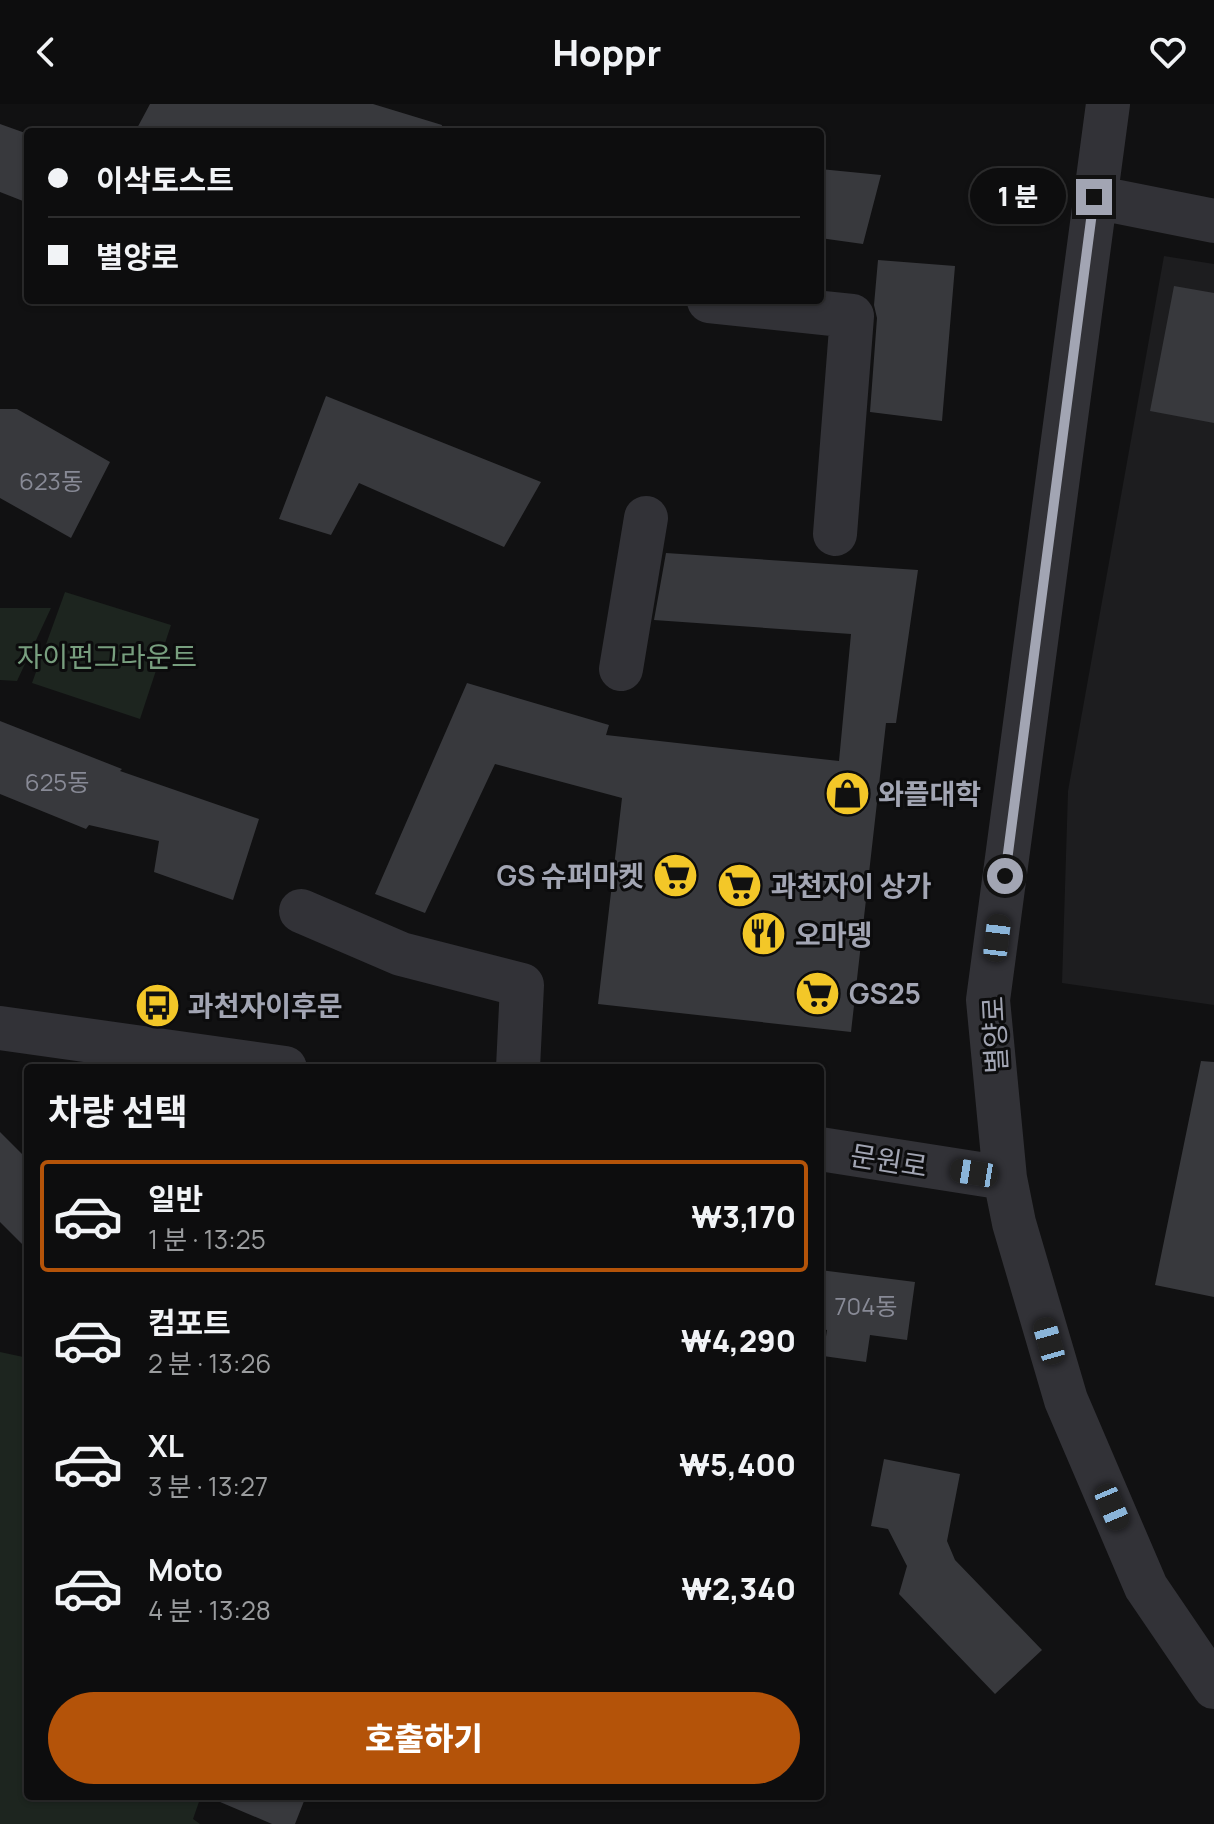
<!DOCTYPE html>
<html lang="ko">
<meta charset="utf-8">
<style>
:root{--surface:#0d0d0e;--page:#161617;--text:#f1f3f6;--muted:#9a9c9e;--line:#2d2d2e;--accent:#b45309}
body{margin:0;font-family:Manrope,"Noto Sans KR",sans-serif;background:var(--page);color:var(--text);height:100vh;display:flex;flex-direction:column;font-size:30px;white-space:nowrap}
*{box-sizing:border-box;margin:0}
p{font-size:26px;color:var(--muted)}
.icon{flex:none;width:44px;height:44px;fill:none;stroke:currentColor;stroke-width:2;stroke-linecap:round;stroke-linejoin:round}
.map{position:relative;flex:1;overflow:hidden}
.side{position:absolute;left:24px;top:960px;width:800px;height:736px;display:flex;flex-direction:column;background:var(--surface);border-radius:8px;box-shadow:0 2px 6px #0004,0 0 0 2px var(--line)}
.side>*{flex:none}
.banner{position:absolute;left:24px;top:24px;width:800px;height:176px;border-radius:8px;box-shadow:0 2px 6px #0004,0 0 0 2px var(--line);display:grid;align-content:center;height:176px;padding:0 24px;background:var(--surface)}
.end{position:absolute;width:36px;height:36px;margin:-18px;border:10px solid #a2a5b3;background:#111;box-shadow:0 0 0 4px #111}
.from{border-radius:50%}
.bubble{position:absolute;height:56px;border-radius:28px;background:var(--surface);box-shadow:0 2px 6px #0004,0 0 0 2px var(--line);font-size:26px;font-weight:800;line-height:56px;text-align:center}
.car{position:absolute;width:24px;height:48px;margin:-24px -12px;border-radius:10px;box-shadow:0 0 6px 2px #0007;background:linear-gradient(#222 24%,#8ab4d8 0 40%,#222 0 76%,#8ab4d8 0 86%,#222 0)}
.banner b{display:flex;align-items:center;gap:28px;height:76px;font-size:30px}
.banner b+b{border-top:2px solid var(--line)}
.banner i{width:20px;height:20px;background:var(--text)}
ul{padding:0;list-style:none}
li{display:flex;align-items:center;gap:24px;height:112px;margin:0 16px 12px;padding:0 8px;border:4px solid transparent;border-radius:8px}
li div{flex:1}
li b{display:block;font-size:30px}
li em{font-style:normal;font-weight:800}
li.on{border-color:var(--accent)}
li>.icon{width:72px;height:72px;stroke-width:1.5}
h2{padding:0 24px;font-size:36px;line-height:96px}
.button{display:flex;gap:16px;margin-top:auto;padding:16px 24px}
.button a{flex:1;height:92px;border-radius:48px;background:var(--accent);color:#fff;font-size:32px;font-weight:800;line-height:92px;text-align:center}
header{display:flex;justify-content:space-between;align-items:center;height:104px;padding:0 24px;background:var(--surface);font-size:36px;font-weight:800}
.map>svg:first-child{display:block}
.built{fill:#1d1d1f}
.green{fill:#1d251f}
.building{fill:#38393d}
.lines{fill:none;stroke-linecap:round;stroke-linejoin:round}
.minor{stroke:#323237;stroke-width:44}
.route{stroke:#a2a5b3;stroke-width:10}
.labels{text-anchor:middle;dominant-baseline:central;stroke-width:6;stroke-linejoin:round;paint-order:stroke}
.number-label{font-size:24px;fill:#888a96}
.park-label{font-size:28px;fill:#789f7f;stroke:#0c0c0d}
.poi-label{font-size:28px;font-weight:bold;fill:#a2a5b3;stroke:#0c0c0d;text-anchor:start}
.street-label{font-size:28px;fill:#a2a5b3;stroke:#0c0c0d}
</style>
<header><svg class="icon" aria-label="back" viewBox="0 0 24 24"><path d="M15 5l-7 7 7 7"/></svg>Hoppr<svg class="icon" aria-label="heart" viewBox="0 0 24 24"><path d="M12 20l-8-8c-3-5 5-10 8-4 3-6 11-1 8 4z"/></svg></header>
<div class="map">
<svg width="1214" height="1720" viewBox="0 0 1214 1720">
<rect width="100%" height="100%" fill="#111112"/>
<!-- built -->
<path class="built" d="M 1164,152 L 1214,160 L 1214,901 L 1062,879 L 1068,687 Z"/>
<!-- green -->
<path class="green" d="M 65,488 L 171,521 L 140,615 L 32,579 Z
M 0,504 L 51,504 L 17,577 L 0,576 Z
M 0,1248 L 28,1254 L 28,1692 L 201,1692 L 193,1715 L 200,1720 L 0,1720 Z"/>
<!-- building -->
<path class="building" d="M 150,0 L 373,0 L 442,21 L 441,28 L 135,28 Z
M 0,20 L 28,30 L 28,99 L 0,88 Z
M 820,65 L 881,71 L 863,140 L 820,134 Z
M 878,156 L 955,162 L 942,317 L 870,308 L 877,214 L 874,201 Z
M 1174,182 L 1214,189 L 1214,319 L 1150,307 Z
M 326,292 L 541,378 L 504,443 L 359,379 L 331,431 L 279,415 Z
M 0,305 L 17,305 L 110,358 L 71,434 L 0,394 Z
M 666,449 L 918,466 L 896,619 L 886,619 L 851,928 L 598,900 L 622,694 L 495,660 L 425,809 L 375,790 L 467,579 L 609,621 L 606,631 L 839,657 L 851,530 L 654,516 Z
M 0,617 L 122,665 L 120,667 L 259,715 L 233,796 L 154,768 L 159,737 L 89,721 L 86,725 L 0,690 Z
M 1201,957 L 1214,958 L 1214,1193 L 1155,1181 Z
M 0,1028 L 28,1056 L 28,1146 L 0,1118 Z
M 820,1166 L 915,1178 L 907,1236 L 870,1231 L 866,1258 L 823,1252 L 827,1226 L 820,1225 Z
M 884,1355 L 960,1370 L 947,1437 L 955,1456 L 1042,1546 L 995,1590 L 899,1490 L 907,1462 L 888,1425 L 871,1422 Z
M 206,1692 L 306,1692 L 295,1720 L 272,1720 Z"/>
<g class="lines">
<!-- minor -->
<path class="minor" d="M 1108,0 L 988,896 L 1005,1074 L 1014,1119 L 1066,1296 L 1146,1483 L 1214,1583
M 1094,93 L 1214,117
M 709,197 L 852,212 L 835,430
M 621,565 L 646,414
M 301,807 L 401,850 L 522,881 L 518,964
M 0,924 L 285,964
M 820,1045 L 1005,1074"/>
</g>
<g class="lines">
<!-- route -->
<path class="route" d="M 1005,772 L 1094,93"/>
</g>
<!-- icons -->
<defs>
<symbol id="shop-disc" viewBox="-11 -11 22 22"><circle r="9.5" fill="#f3c728" stroke="#0c0c0d"/><path d="M-5-2.5h2.3a2.7 3.5 0 0 1 5.4 0H5L5.5 6h-11ZM-1.5-2.5h3a1.5 2.3 0 0 0-3 0Z" fill="#111"/></symbol>
<symbol id="supermarket-disc" viewBox="-11 -11 22 22"><circle r="9.5" fill="#f3c728" stroke="#0c0c0d"/><path d="M-6-5.5h2.5l.6 2H6L4.5 2H-2.5L-4.4-4H-6ZM-1.5 3.2a1.3 1.3 0 1 0 .1 0ZM3 3.2a1.3 1.3 0 1 0 .1 0Z" fill="#111"/></symbol>
<symbol id="restaurant-disc" viewBox="-11 -11 22 22"><circle r="9.5" fill="#f3c728" stroke="#0c0c0d"/><path d="M-5-6h1v4h1v-4h1v4h1v-4h1v5L-1.5 .5V6h-2V.5L-5-1ZM5-6V6H3V1.5H1.5Q1.5-4 5-6Z" fill="#111"/></symbol>
<symbol id="bus-disc" viewBox="-11 -11 22 22"><circle r="9.5" fill="#f3c728" stroke="#0c0c0d"/><path d="M-5-6H5V4H4V6H2V4H-2V6H-4V4H-5ZM-3.5-4V0h7V-4ZM-3.5 1.2v1.5H-2V1.2ZM2 1.2v1.5H3.5V1.2Z" fill="#111"/></symbol>
</defs>
<g fill-rule="evenodd">
<use href="#shop-disc" x="822" y="664" width="51" height="51"/>
<use href="#supermarket-disc" x="650" y="746" width="51" height="51"/>
<use href="#supermarket-disc" x="714" y="756" width="51" height="51"/>
<use href="#restaurant-disc" x="738" y="804" width="51" height="51"/>
<use href="#supermarket-disc" x="792" y="864" width="51" height="51"/>
<use href="#bus-disc" x="132" y="876" width="51" height="51"/>
</g>
<g class="labels">
<!-- number labels -->
<g class="number-label">
<text x="51" y="376">623동</text>
<text x="57" y="677">625동</text>
<text x="866" y="1201">704동</text>
</g>
<!-- park labels -->
<g class="park-label">
<text x="107" y="552">자이펀그라운트</text>
</g>
<!-- poi labels -->
<g class="poi-label">
<text x="878" y="689">와플대학</text>
<text x="644" y="771" text-anchor="end">GS 슈퍼마켓</text>
<text x="771" y="781">과천자이 상가</text>
<text x="795" y="830">오마뎅</text>
<text x="849" y="889">GS25</text>
<text x="188" y="901">과천자이후문</text>
</g>
<!-- street labels -->
<g class="street-label">
<text transform="translate(994 931) rotate(-93)">별양로</text>
<text transform="translate(889 1056) rotate(9)">문원로</text>
</g>
</g>
</svg>
<i class="end from" style="left:1005px;top:772px"></i>
<i class="end" style="left:1094px;top:93px"></i>
<div class="bubble" style="left:970px;top:64px;width:96px">1 분</div>
<i class="car" style="left:997px;top:834px;rotate:7deg"></i>
<i class="car" style="left:974px;top:1069px;rotate:279deg"></i>
<i class="car" style="left:1049px;top:1237px;rotate:344deg"></i>
<i class="car" style="left:1112px;top:1403px;rotate:157deg"></i>
<div class="banner">
<b><i class="from"></i>이삭토스트</b>
<b><i></i>별양로</b>
</div>
<section class="side">
<h2>차량 선택</h2>
<ul>
<li class="on"><svg class="icon" aria-label="car" viewBox="0 0 24 24"><path d="M5 17H2v-5l4-1 3-4h7l3 4 3 1v5h-3M9 17h6M6 11h13"/><circle cx="7" cy="17" r="2"/><circle cx="17" cy="17" r="2"/></svg><div><b>일반</b><p>1 분 · 13:25</p></div><em>₩3,170</em></li>
<li><svg class="icon" aria-label="car" viewBox="0 0 24 24"><path d="M5 17H2v-5l4-1 3-4h7l3 4 3 1v5h-3M9 17h6M6 11h13"/><circle cx="7" cy="17" r="2"/><circle cx="17" cy="17" r="2"/></svg><div><b>컴포트</b><p>2 분 · 13:26</p></div><em>₩4,290</em></li>
<li><svg class="icon" aria-label="car" viewBox="0 0 24 24"><path d="M5 17H2v-5l4-1 3-4h7l3 4 3 1v5h-3M9 17h6M6 11h13"/><circle cx="7" cy="17" r="2"/><circle cx="17" cy="17" r="2"/></svg><div><b>XL</b><p>3 분 · 13:27</p></div><em>₩5,400</em></li>
<li><svg class="icon" aria-label="car" viewBox="0 0 24 24"><path d="M5 17H2v-5l4-1 3-4h7l3 4 3 1v5h-3M9 17h6M6 11h13"/><circle cx="7" cy="17" r="2"/><circle cx="17" cy="17" r="2"/></svg><div><b>Moto</b><p>4 분 · 13:28</p></div><em>₩2,340</em></li>
</ul>
<div class="button"><a>호출하기</a></div>
</section>
</div>
